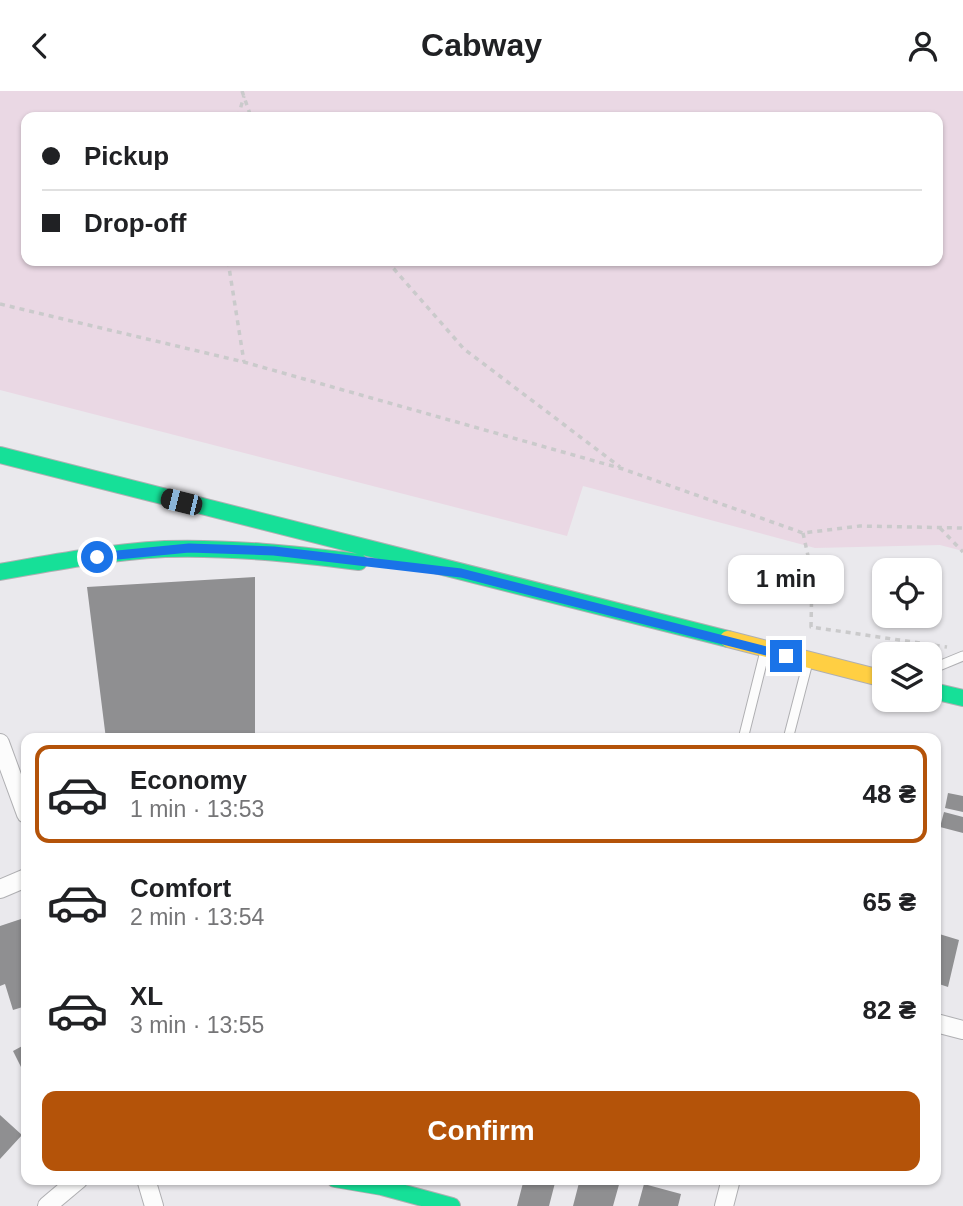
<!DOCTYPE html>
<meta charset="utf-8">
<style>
:root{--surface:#fff;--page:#f2f2f2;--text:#202124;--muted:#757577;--line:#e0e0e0;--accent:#b45309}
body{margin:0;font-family:Helvetica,sans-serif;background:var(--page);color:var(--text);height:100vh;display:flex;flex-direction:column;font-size:26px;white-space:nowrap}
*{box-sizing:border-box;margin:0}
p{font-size:23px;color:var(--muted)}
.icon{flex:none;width:38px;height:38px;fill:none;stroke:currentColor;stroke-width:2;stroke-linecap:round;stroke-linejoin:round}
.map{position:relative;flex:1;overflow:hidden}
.sheet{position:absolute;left:21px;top:642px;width:920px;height:452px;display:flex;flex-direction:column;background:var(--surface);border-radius:14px;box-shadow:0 2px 5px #0004}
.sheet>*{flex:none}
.hud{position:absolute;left:21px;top:21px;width:922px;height:154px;border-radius:14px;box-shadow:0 2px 5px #0004;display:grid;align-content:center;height:154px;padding:0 21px;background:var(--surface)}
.controls{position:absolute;left:872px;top:467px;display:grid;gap:14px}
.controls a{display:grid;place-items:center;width:70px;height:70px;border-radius:14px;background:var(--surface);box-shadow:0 2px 5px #0004;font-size:35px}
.end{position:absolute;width:32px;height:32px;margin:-16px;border:9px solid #1a73e8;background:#fff;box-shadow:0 0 0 4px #fff}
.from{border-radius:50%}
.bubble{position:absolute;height:49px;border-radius:14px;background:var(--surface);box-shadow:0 2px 5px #0004;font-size:23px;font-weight:600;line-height:49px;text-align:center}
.car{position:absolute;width:21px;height:42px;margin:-21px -10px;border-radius:9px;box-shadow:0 0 5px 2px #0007;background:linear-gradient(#222 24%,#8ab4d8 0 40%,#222 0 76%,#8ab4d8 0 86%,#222 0)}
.hud b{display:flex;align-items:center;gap:24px;height:66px;font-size:26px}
.hud b+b{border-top:2px solid var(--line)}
.hud i{width:18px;height:18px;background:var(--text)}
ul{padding:12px 0 0;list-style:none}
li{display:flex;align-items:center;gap:21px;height:98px;margin:0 14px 10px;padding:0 7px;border:4px solid transparent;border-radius:14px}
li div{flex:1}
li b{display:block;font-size:26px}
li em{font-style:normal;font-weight:600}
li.selected{border-color:var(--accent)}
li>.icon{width:63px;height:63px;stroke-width:1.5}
.button{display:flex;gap:14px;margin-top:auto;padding:14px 21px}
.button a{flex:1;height:80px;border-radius:14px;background:var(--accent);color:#fff;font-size:28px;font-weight:600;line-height:80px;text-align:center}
header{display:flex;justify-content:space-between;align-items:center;height:91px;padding:0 21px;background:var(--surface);font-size:32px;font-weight:600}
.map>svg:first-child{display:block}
.green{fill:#ead8e4;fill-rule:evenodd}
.building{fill:#8f8f91}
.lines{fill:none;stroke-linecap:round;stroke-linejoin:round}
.lane-casing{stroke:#afafb2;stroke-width:11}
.street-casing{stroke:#afafb2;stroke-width:20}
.fast-casing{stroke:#afafb2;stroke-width:18}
.slow-casing{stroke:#afafb2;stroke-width:18}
.path{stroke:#cacacb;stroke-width:3.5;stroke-dasharray:5 5;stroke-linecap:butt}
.lane{stroke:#fcfcfc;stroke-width:9}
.street{stroke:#fcfcfc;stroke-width:18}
.fast{stroke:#16e098;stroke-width:16}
.slow{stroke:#ffcf43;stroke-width:16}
.route{stroke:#1a73e8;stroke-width:9}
</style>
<header><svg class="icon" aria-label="back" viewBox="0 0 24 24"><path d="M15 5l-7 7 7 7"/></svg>Cabway<svg class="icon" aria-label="person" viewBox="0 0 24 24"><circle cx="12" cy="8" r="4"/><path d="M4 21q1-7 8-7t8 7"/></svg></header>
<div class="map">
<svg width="963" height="1115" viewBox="0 0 963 1115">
<rect width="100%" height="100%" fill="#eae9ed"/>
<!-- green -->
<path class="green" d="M 0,0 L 963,0 L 963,460 L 940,454 L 815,457 L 583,395 L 567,445 L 0,299 ZM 26,26 L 938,26 L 938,170 L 26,170 Z"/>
<!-- building -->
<path class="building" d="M 255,486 L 255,648 L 106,648 L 87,496 Z
M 948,702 L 963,705 L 963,721 L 945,717 Z
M 944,721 L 963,726 L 963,742 L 940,736 Z
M 21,828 L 26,846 L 26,915 L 13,919 L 5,893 L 0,895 L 0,835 Z
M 936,842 L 959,849 L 948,896 L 936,892 Z
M 26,953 L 26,986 L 13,960 Z
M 0,1024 L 22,1044 L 0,1068 Z
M 524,1088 L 556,1088 L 549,1115 L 517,1115 Z
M 580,1088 L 620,1090 L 613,1115 L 573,1115 Z
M 644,1093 L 681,1103 L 678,1115 L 638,1115 Z"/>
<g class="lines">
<defs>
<path id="lane" d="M 929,579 L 963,565
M 743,648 L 765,560
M 788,648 L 808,571"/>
<path id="street" d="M 0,652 L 26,723
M 0,798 L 26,787
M 936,932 L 963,939
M 146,1088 L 154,1115
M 47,1115 L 79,1088
M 724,1115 L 731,1088"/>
<path id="fast" d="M 0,364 L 728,548
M 0,481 C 55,471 110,461 165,458 C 230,456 295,463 359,471
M 929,599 L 963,607
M 335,1088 L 382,1096 L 452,1115"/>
<path id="slow" d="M 728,548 L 884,588"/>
</defs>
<!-- lane casing -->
<use href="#lane" class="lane-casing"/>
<!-- street casing -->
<use href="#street" class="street-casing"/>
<!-- fast casing -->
<use href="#fast" class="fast-casing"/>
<!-- slow casing -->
<use href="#slow" class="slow-casing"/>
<!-- path -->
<path class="path" d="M 242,0 L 251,26
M 238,26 L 244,5
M 228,170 L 244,271
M 387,170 L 464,258 L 620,376
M 0,213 L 244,271 L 623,378 L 803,442 L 860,435 L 963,437
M 940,437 L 963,461
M 803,442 L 812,483 L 811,536 L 947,556"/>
<!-- lane -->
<use href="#lane" class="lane"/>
<!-- street -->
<use href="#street" class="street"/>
<!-- fast -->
<use href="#fast" class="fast"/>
<!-- slow -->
<use href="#slow" class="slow"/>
</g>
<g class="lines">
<!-- route -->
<path class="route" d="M 97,466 L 189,457 L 274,460 L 461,482 L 786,565"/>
</g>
</svg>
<div class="controls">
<a><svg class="icon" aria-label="locate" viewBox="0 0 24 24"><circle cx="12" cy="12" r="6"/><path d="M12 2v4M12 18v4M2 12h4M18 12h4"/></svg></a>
<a><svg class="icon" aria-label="layers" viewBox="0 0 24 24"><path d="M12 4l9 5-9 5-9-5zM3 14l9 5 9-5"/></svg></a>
</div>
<i class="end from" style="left:97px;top:466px"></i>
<i class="end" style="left:786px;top:565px"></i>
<div class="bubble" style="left:728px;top:464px;width:116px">1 min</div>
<i class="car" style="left:181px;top:411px;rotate:284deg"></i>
<div class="hud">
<b><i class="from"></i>Pickup</b>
<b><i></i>Drop-off</b>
</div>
<section class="sheet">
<ul>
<li class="selected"><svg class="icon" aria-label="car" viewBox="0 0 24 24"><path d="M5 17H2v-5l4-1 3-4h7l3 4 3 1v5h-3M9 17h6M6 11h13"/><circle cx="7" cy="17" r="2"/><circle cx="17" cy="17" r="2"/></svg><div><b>Economy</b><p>1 min · 13:53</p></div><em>48 ₴</em></li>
<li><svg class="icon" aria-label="car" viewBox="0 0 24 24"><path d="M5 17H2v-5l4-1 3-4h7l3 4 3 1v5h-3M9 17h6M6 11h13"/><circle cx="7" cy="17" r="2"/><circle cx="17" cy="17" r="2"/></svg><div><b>Comfort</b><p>2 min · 13:54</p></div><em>65 ₴</em></li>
<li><svg class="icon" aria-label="car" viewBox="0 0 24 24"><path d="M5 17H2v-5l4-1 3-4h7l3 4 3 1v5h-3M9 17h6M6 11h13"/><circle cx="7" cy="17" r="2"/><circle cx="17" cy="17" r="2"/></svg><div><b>XL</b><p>3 min · 13:55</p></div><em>82 ₴</em></li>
</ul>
<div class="button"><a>Confirm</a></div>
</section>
</div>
